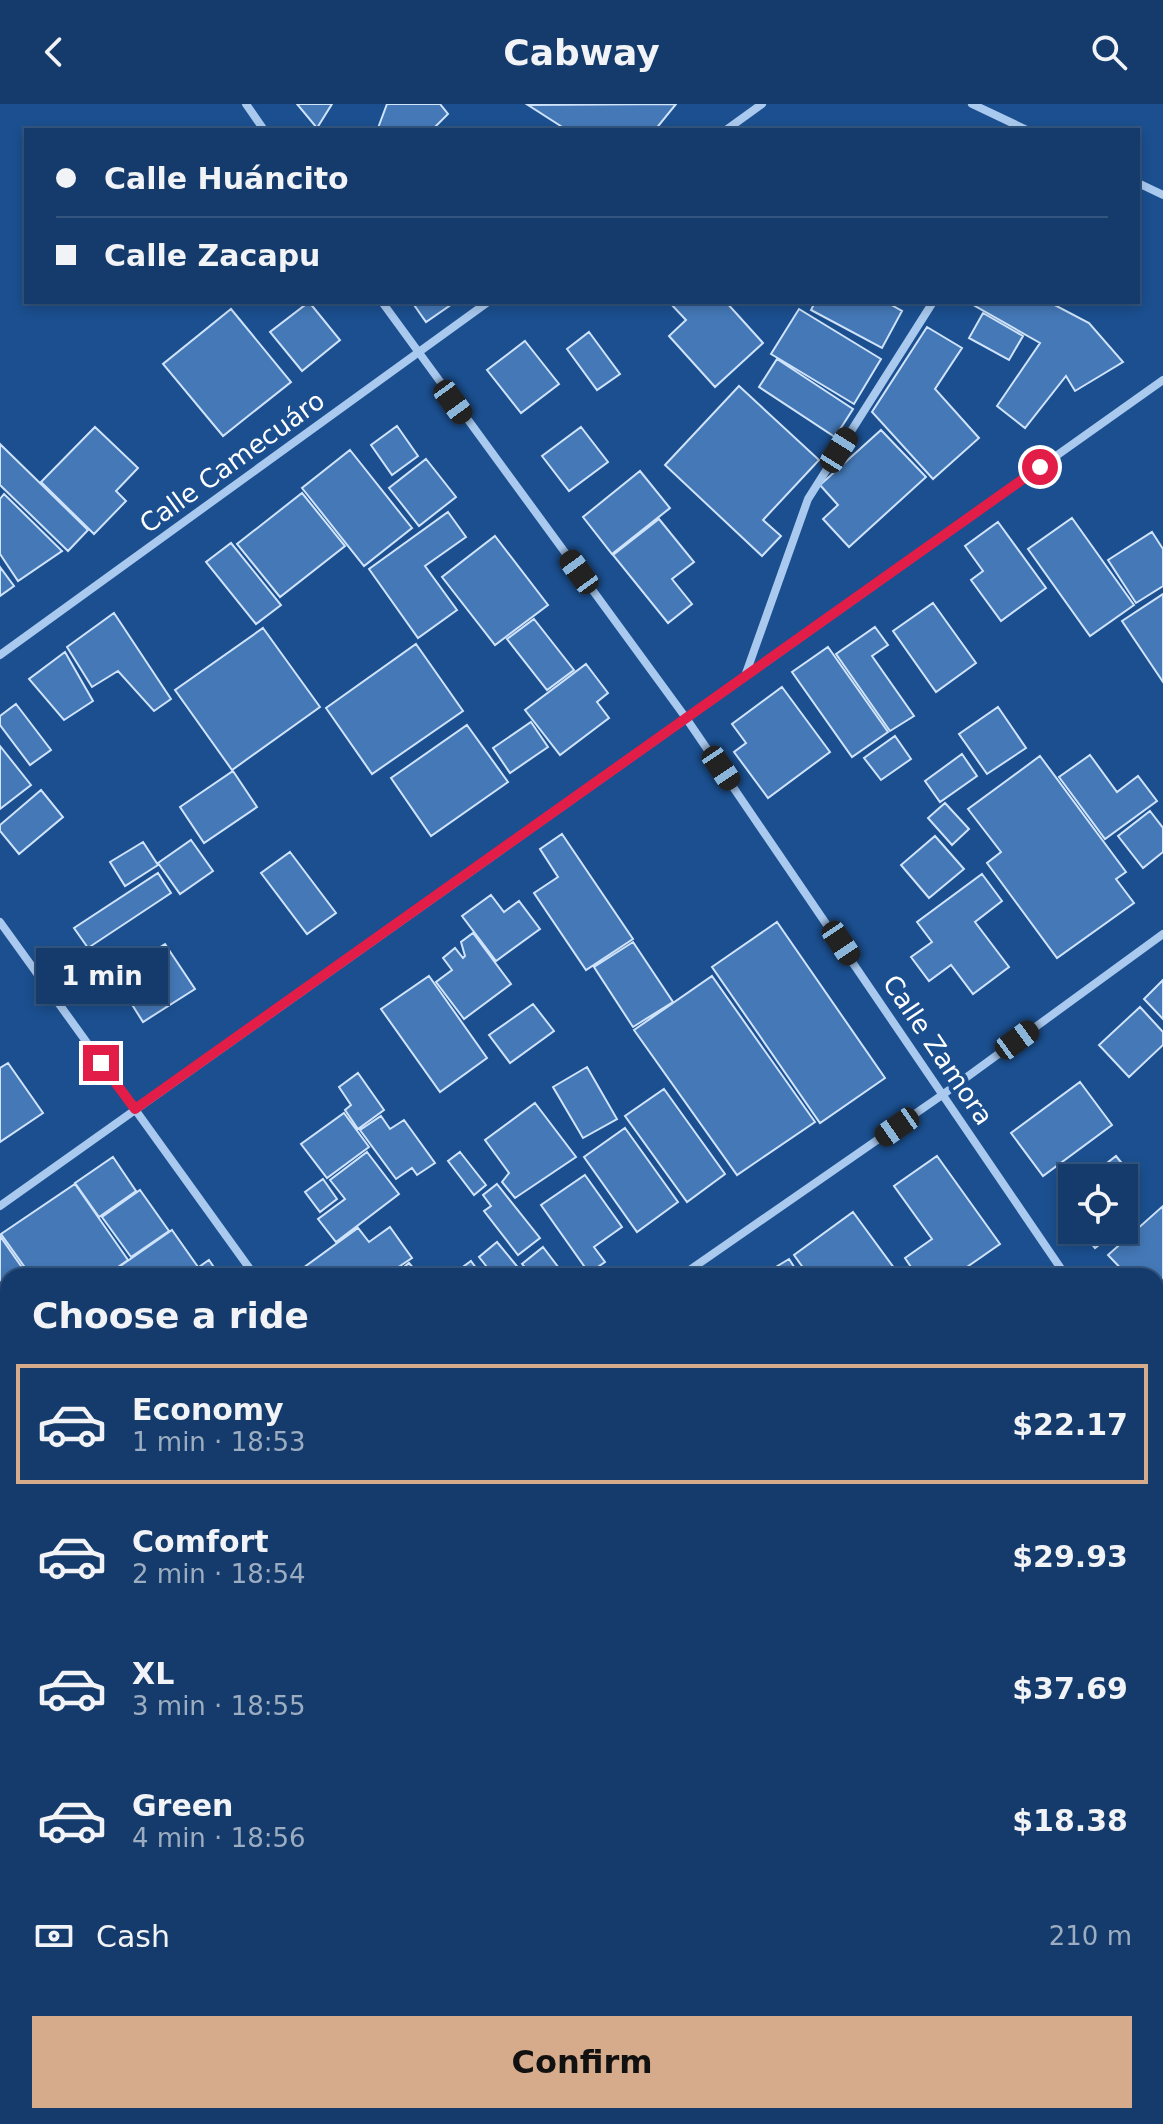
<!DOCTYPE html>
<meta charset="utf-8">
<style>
:root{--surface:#143b6b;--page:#214673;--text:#f1f3f6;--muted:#9dadc1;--line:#33557e;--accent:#d6ab8b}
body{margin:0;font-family:"DejaVu Sans",sans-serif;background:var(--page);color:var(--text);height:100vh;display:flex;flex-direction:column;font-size:30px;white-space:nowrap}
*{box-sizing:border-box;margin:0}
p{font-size:26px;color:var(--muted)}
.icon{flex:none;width:44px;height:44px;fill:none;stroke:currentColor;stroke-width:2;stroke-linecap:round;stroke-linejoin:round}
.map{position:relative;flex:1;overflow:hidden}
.panel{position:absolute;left:0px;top:1164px;width:1164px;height:856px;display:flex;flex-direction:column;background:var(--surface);border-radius:24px 24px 0 0;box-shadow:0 4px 12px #0003,0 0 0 2px var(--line)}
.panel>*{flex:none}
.top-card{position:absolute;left:24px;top:24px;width:1116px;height:176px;border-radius:0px;box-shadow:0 4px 12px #0003,0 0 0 2px var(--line);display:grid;align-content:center;height:176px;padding:0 32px;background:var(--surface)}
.buttons{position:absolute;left:1058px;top:1060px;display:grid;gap:16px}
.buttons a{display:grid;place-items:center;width:80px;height:80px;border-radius:0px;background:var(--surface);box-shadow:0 4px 12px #0003,0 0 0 2px var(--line);font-size:40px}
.end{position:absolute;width:36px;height:36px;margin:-18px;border:10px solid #e11d48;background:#fff;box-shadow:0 0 0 4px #fff}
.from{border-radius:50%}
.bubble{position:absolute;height:56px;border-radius:0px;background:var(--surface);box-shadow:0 4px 12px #0003,0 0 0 2px var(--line);font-size:26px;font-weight:600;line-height:56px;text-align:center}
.car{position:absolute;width:24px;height:48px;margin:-24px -12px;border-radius:10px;box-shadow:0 0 6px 2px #0007;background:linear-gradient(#222 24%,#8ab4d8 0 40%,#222 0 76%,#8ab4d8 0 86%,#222 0)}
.top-card b{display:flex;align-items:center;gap:28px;height:76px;font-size:30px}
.top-card b+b{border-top:2px solid var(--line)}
.top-card i{width:20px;height:20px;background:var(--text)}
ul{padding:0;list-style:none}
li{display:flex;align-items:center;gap:24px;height:120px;margin:0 16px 12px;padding:0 16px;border:4px solid transparent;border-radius:0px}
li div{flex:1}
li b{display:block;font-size:30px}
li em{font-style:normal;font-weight:600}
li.active{border-color:var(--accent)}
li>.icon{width:72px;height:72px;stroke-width:1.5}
h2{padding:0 32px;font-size:36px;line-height:96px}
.pay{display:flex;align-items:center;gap:20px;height:88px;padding:0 32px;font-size:30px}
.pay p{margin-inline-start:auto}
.button{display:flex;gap:16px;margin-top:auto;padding:16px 32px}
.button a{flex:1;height:92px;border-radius:0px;background:var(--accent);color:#111;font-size:32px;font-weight:600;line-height:92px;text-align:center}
header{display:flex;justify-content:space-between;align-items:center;height:104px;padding:0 32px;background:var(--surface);font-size:36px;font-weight:600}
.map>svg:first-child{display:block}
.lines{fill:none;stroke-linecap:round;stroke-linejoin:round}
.stream{stroke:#9cc4f0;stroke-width:11}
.building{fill:#4478b7;stroke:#cfe3fa;stroke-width:2}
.minor{stroke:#a9c9ee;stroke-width:8}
.primary{stroke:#f0f6ff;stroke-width:20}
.route{stroke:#e11d48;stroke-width:10}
.labels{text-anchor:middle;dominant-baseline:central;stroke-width:8;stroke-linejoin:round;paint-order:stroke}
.street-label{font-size:26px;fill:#fff;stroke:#1b4f8f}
</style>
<header><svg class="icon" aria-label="back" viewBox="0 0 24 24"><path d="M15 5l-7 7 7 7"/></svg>Cabway<svg class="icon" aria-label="search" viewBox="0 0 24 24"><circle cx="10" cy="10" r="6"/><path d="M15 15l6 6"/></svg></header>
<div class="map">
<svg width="1163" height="2020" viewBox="0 0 1163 2020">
<rect width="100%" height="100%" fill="#1b4f8f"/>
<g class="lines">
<!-- stream -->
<path class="stream" d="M 0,1912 L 8,1921
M 84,2012 L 90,2020"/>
</g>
<!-- building -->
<path class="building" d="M 297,0 L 332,0 L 317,24 Z
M 387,0 L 440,0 L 448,10 L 432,26 L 381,26 L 378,24 Z
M 676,0 L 655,26 L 567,26 L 528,1 Z
M 309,198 L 340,236 L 302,267 L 270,228 Z
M 412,198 L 455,198 L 426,218 Z
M 669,198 L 726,198 L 763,239 L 715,283 L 669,232 L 686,216 Z
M 815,198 L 886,198 L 902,207 L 882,244 L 811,206 Z
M 968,198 L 1049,198 L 1089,219 L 1123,258 L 1075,287 L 1066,272 L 1025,324 L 997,302 L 1040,239 Z
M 231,205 L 291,278 L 223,332 L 163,260 Z
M 799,205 L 881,255 L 854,300 L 771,250 Z
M 983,209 L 1023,232 L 1009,256 L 969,234 Z
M 927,223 L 962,244 L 935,285 L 979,334 L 933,375 L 872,308 Z
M 589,228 L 620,270 L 597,286 L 567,245 Z
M 525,237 L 559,280 L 521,309 L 487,266 Z
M 777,255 L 853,305 L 835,333 L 759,283 Z
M 739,282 L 819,356 L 763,416 L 781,432 L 762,452 L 665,361 Z
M 397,322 L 418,352 L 392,371 L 371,341 Z
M 95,323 L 138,364 L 116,387 L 126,397 L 94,430 L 41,378 Z
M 581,323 L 608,358 L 569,387 L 542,352 Z
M 881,326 L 926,373 L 849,443 L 823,415 L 838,401 L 820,381 Z
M 0,340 L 88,426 L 68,447 L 0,381 Z
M 350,346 L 412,424 L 364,462 L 302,384 Z
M 426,355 L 456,393 L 419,422 L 389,384 Z
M 640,367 L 670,404 L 612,450 L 583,413 Z
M 302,389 L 345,442 L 280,493 L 237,440 Z
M 4,390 L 62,447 L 18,477 L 0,450 L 0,395 Z
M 448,408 L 466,433 L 425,462 L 457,506 L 418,534 L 369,465 Z
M 1072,414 L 1134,501 L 1090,532 L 1028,445 Z
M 659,415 L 694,458 L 672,475 L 692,500 L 668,519 L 613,451 Z
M 998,418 L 1046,484 L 1001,517 L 971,476 L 983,467 L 965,442 Z
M 1152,428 L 1163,445 L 1163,482 L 1136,499 L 1108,456 Z
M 495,432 L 548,501 L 495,541 L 442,473 Z
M 231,439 L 281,501 L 256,520 L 206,458 Z
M 0,463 L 14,482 L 0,492 Z
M 1163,490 L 1163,578 L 1122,517 Z
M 933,499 L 976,559 L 936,588 L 893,527 Z
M 114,509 L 171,595 L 154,607 L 118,567 L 92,583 L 67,543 Z
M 534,515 L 574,566 L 547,586 L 507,535 Z
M 875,523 L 888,541 L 872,552 L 914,612 L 890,627 L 836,550 Z
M 263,524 L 320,603 L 232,666 L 175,586 Z
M 416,540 L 463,607 L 372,670 L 326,604 Z
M 828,543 L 888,628 L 852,653 L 792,568 Z
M 65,548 L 93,597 L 64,616 L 29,575 Z
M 586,560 L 608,589 L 597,598 L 609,614 L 560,651 L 525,606 Z
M 782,583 L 830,648 L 768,694 L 734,648 L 746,639 L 732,620 Z
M 16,600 L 51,646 L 30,661 L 0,621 L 0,612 Z
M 998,603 L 1026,644 L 987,670 L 959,630 Z
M 531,618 L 548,643 L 510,669 L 493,644 Z
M 467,621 L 508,678 L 431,732 L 391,674 Z
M 895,632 L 911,655 L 881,676 L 864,654 Z
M 0,642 L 31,681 L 0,705 Z
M 962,650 L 977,672 L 940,698 L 925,677 Z
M 1090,651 L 1117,688 L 1138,672 L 1157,697 L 1105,735 L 1059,673 Z
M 1040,652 L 1126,768 L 1116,775 L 1134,799 L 1057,854 L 987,759 L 1001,748 L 968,705 Z
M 233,667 L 257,703 L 204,739 L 180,703 Z
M 41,686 L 63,713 L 19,750 L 0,727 L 0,721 Z
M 945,699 L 969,725 L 952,741 L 928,714 Z
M 1150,707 L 1163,724 L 1163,748 L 1143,764 L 1118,732 Z
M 562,730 L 633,835 L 586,866 L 534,789 L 558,773 L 540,745 Z
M 935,732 L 964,765 L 929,794 L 901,761 Z
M 191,736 L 213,767 L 180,790 L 158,759 Z
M 143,738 L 158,761 L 125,782 L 110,758 Z
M 290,748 L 336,809 L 307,830 L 261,769 Z
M 158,769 L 171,789 L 88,844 L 74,824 Z
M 982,770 L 1002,797 L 975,818 L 1009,863 L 973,890 L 951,861 L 929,877 L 911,853 L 932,838 L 917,818 Z
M 491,791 L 504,808 L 519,797 L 540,825 L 496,857 L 462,812 Z
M 777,818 L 885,974 L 820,1019 L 712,863 Z
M 473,829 L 511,880 L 464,915 L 436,878 L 452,866 L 443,854 L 455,844 L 463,854 L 465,852 L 461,838 Z
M 633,838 L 673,898 L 633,923 L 594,863 Z
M 165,840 L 195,885 L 143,918 L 114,872 Z
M 429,872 L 487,954 L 440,988 L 381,905 Z
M 712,872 L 815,1018 L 737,1071 L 634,926 Z
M 1163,876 L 1163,915 L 1144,895 Z
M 533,900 L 554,927 L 510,959 L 489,931 Z
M 1140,903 L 1163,928 L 1163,941 L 1129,973 L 1099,941 Z
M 8,959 L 43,1009 L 0,1038 L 0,964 Z
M 587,963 L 617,1015 L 583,1034 L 553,983 Z
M 358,969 L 384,1006 L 358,1025 L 345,1006 L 351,1001 L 339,983 Z
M 1080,978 L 1112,1021 L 1043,1072 L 1011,1029 Z
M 664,985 L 725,1070 L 687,1098 L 625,1012 Z
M 535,999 L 576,1053 L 515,1094 L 502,1078 L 509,1069 L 485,1036 Z
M 344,1009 L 369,1043 L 327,1074 L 301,1040 Z
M 381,1012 L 390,1025 L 404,1016 L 435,1059 L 417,1071 L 412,1064 L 396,1075 L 360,1026 Z
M 625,1024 L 678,1098 L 637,1128 L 584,1053 Z
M 367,1048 L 399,1090 L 336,1138 L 318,1115 L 345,1095 L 330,1076 Z
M 460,1048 L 486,1081 L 474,1091 L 448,1057 Z
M 937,1052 L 1000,1140 L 954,1172 L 917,1172 L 905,1154 L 932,1135 L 894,1082 Z
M 1116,1052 L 1137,1078 L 1124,1088 L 1124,1074 L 1088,1074 Z
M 113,1053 L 136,1087 L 99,1113 L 75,1079 Z
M 585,1071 L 622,1123 L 594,1143 L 605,1158 L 589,1169 L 541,1101 Z
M 323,1075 L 337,1095 L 320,1108 L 305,1088 Z
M 75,1080 L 128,1156 L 105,1172 L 31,1172 L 1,1130 Z
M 497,1080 L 540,1134 L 518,1151 L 484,1107 L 491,1102 L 483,1091 Z
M 140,1086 L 169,1127 L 131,1153 L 102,1113 Z
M 1072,1087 L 1072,1115 L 1058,1098 Z
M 1163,1102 L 1163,1207 L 1161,1208 L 1156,1203 L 1156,1172 L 1128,1172 L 1108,1151 Z
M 853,1108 L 900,1172 L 809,1172 L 794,1151 Z
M 390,1123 L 412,1154 L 385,1172 L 292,1172 L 358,1124 L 369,1138 Z
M 172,1126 L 198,1163 L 185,1172 L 106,1172 Z
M 1081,1126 L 1118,1126 L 1095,1144 Z
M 0,1132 L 28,1172 L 8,1172 L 8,1207 L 0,1195 Z
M 497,1138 L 525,1172 L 494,1172 L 479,1153 Z
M 543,1143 L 565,1172 L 532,1172 L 522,1160 Z
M 789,1155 L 800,1172 L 761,1172 Z
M 209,1156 L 220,1172 L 186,1172 Z
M 471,1157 L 482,1172 L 459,1172 L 456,1168 Z
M 409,1159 L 420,1172 L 393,1172 Z
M 0,1199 L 8,1210 L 8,1291 L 0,1280 Z
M 0,1281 L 8,1293 L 8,1305 L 0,1310 Z
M 8,1388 L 8,1511 L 5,1513 L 0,1506 L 0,1394 Z
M 1163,1467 L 1163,1528 L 1156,1519 L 1156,1472 Z
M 0,1636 L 8,1647 L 8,1665 L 0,1670 Z
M 8,1667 L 8,1715 L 0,1721 L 0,1673 Z
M 8,1719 L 8,1755 L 0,1744 L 0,1725 Z
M 1158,1794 L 1163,1801 L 1163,1842 L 1156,1847 Z
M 261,2012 L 321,2012 L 327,2020 L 250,2020 Z
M 325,2012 L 382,2012 L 371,2020 L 331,2020 Z
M 387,2012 L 409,2012 L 415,2020 L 375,2020 Z
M 461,2012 L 491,2012 L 497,2020 L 467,2020 Z
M 704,2012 L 756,2012 L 761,2020 L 709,2020 Z"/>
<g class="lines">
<!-- minor -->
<path class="minor" d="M 246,0 L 264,26
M 972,0 L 1027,26
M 726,26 L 762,0
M 1138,79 L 1163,91
M 382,198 L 686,614 L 1066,1172
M 0,551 L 488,198
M 745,572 L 808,395 L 933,198
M 0,818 L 255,1172
M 0,1102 L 1163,276
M 681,1172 L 945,989 L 1163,830
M 1156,1308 L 1163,1319
M 1156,1326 L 1163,1321
M 0,1528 L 8,1538
M 0,1771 L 8,1781
M 201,2012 L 208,2020
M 442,2012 L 448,2020
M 855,2012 L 860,2020
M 210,2020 L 222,2012"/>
<!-- primary -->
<path class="primary" d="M 1156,1989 L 1163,1984
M 1113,2020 L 1124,2012"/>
</g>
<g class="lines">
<!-- route -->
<path class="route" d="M 101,959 L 135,1005 L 1040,363"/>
</g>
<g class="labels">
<!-- street labels -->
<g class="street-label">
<text transform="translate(232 358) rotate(-36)">Calle Camecuáro</text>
<text transform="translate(938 946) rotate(56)">Calle Zamora</text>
</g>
</g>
</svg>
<div class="buttons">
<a><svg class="icon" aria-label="locate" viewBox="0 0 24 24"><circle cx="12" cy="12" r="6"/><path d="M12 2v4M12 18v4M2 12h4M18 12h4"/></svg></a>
</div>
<i class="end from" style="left:1040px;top:363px"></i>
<i class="end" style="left:101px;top:959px"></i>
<div class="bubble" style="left:36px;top:844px;width:132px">1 min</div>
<i class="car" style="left:453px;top:298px;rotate:144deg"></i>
<i class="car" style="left:839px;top:346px;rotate:32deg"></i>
<i class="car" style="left:579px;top:468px;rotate:324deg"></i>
<i class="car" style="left:721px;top:664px;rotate:146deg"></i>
<i class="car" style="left:841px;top:839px;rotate:146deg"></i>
<i class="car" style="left:1017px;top:936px;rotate:54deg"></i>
<i class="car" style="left:897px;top:1023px;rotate:235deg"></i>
<div class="top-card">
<b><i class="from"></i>Calle Huáncito</b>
<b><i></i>Calle Zacapu</b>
</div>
<section class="panel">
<h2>Choose a ride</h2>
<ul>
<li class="active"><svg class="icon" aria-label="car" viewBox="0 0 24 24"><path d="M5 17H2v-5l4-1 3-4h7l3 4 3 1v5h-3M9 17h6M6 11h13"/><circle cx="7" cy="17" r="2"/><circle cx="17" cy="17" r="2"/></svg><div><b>Economy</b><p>1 min · 18:53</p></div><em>$22.17</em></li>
<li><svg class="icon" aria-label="car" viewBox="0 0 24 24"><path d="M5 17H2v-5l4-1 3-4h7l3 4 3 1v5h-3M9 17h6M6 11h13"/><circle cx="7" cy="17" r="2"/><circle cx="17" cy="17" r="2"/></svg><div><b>Comfort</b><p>2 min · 18:54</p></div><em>$29.93</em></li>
<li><svg class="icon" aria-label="car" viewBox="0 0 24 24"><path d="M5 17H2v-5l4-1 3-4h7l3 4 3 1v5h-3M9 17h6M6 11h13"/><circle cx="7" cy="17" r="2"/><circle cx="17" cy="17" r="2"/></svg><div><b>XL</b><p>3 min · 18:55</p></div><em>$37.69</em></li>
<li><svg class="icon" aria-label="car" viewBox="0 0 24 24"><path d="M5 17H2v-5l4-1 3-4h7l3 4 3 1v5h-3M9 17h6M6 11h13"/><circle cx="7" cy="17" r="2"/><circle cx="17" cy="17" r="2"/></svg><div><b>Green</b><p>4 min · 18:56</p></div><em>$18.38</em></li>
</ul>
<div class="pay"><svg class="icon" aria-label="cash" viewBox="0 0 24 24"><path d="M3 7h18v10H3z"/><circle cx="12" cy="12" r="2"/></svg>Cash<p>210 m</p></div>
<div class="button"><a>Confirm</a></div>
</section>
</div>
